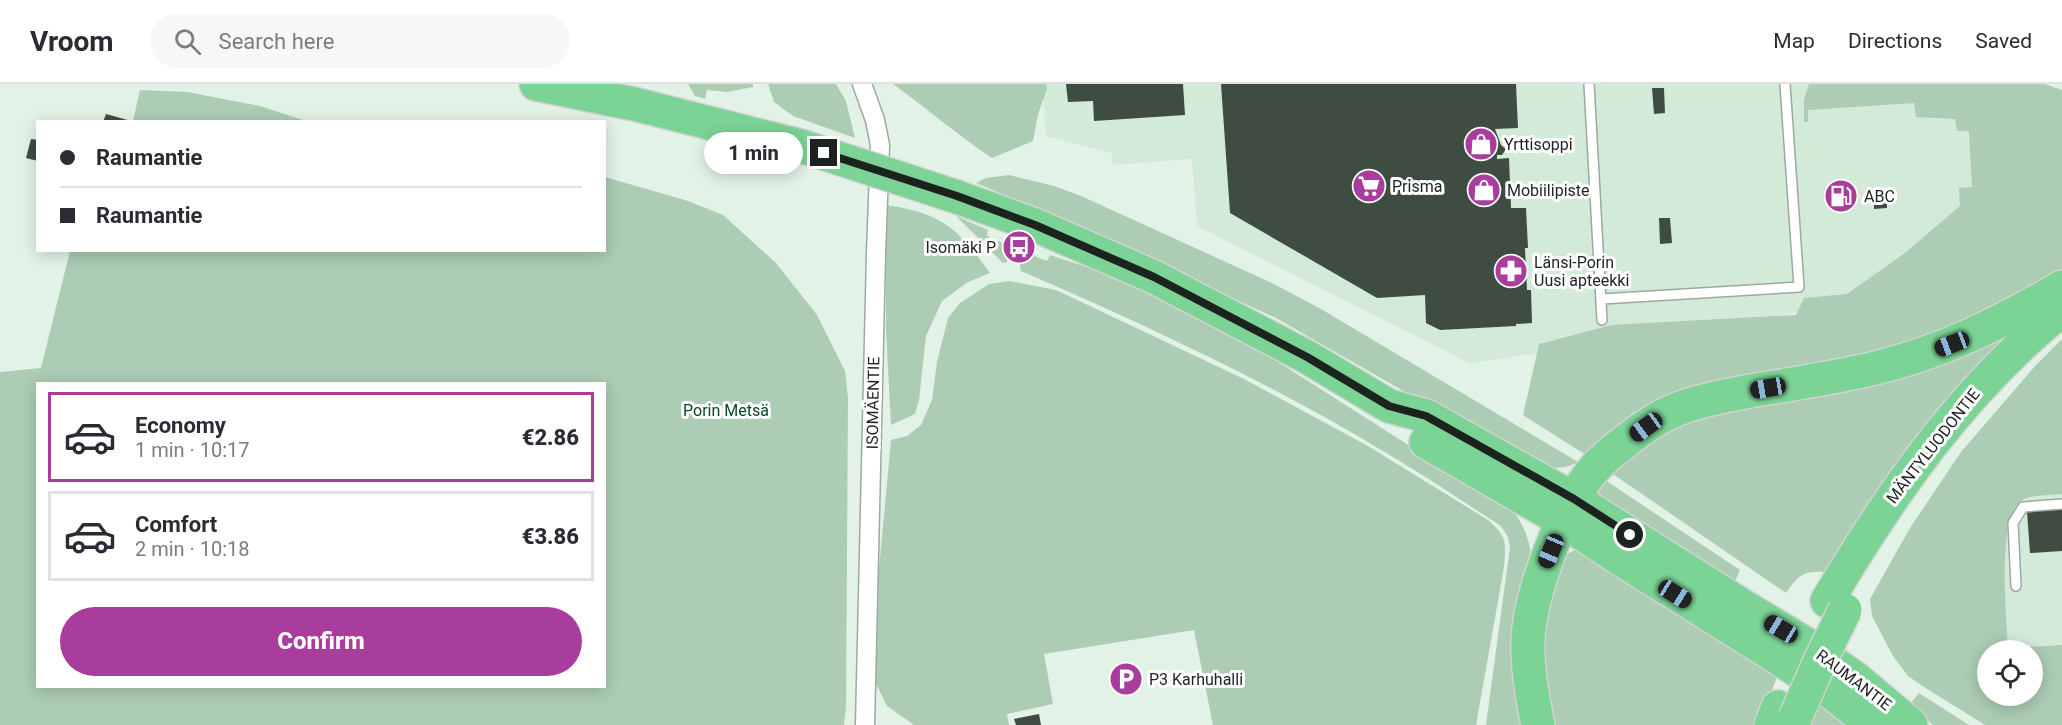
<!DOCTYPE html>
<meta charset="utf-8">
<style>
:root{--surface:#fff;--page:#f7f7f7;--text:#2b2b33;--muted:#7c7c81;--line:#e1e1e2;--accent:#a93d9d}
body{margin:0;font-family:Roboto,sans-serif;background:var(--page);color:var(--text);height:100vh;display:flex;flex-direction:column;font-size:22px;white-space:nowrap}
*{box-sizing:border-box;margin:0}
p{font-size:20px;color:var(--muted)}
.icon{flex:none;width:33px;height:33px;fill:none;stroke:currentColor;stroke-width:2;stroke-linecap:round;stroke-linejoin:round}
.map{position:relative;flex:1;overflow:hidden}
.sheet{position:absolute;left:36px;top:298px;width:570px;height:306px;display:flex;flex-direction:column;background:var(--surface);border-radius:0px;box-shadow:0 3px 15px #0003}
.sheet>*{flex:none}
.hud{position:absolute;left:36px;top:36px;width:570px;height:132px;border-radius:0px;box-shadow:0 3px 15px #0003;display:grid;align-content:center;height:132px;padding:0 24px;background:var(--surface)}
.tools{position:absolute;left:1977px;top:556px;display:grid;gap:12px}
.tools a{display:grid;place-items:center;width:66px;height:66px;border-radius:50%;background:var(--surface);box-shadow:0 3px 15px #0003;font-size:30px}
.end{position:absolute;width:27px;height:27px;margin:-14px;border:8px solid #1c221e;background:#fff;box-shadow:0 0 0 3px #fff}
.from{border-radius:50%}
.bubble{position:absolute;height:42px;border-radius:21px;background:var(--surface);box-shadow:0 3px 15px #0003;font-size:20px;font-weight:800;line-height:42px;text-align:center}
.car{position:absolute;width:18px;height:36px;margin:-18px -9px;border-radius:8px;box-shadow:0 0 4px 2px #0007;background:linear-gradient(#222 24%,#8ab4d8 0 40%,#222 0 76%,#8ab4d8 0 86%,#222 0)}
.hud b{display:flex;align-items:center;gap:21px;height:57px;font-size:22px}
.hud b+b{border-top:2px solid var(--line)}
.hud i{width:15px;height:15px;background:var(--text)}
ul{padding:10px 0 0;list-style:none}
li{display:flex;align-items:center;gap:18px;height:90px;margin:0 12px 9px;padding:0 12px;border:3px solid var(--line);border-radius:0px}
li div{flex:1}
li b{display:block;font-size:22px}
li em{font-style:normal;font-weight:800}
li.selected{border-color:var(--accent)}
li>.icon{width:54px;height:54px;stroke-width:1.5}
.action{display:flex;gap:12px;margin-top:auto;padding:12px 24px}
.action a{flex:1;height:69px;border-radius:36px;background:var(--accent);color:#fff;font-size:24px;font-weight:800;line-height:69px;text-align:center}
header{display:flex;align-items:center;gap:36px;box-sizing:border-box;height:84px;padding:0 30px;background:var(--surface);border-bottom:2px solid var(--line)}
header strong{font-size:28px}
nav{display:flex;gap:33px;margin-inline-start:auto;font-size:21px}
.search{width:420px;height:54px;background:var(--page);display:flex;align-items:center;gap:15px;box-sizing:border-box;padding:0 21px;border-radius:33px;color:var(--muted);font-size:22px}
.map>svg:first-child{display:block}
.built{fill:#d4ead9}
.green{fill:#acccb3;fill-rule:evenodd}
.building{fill:#3f4c42}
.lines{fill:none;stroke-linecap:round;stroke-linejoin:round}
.lane-casing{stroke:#9baa9f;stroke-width:12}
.street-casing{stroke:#9baa9f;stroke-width:21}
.highway-casing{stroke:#d2d3d2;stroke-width:36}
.lane{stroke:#fff;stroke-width:9}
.street{stroke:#fff;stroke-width:18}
.highway{stroke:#7bd395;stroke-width:33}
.highway-bridge-casing{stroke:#d2d3d2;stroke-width:36;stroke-linecap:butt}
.highway-bridge{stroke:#7bd395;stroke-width:33}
.route{stroke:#1c221e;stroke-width:8}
.labels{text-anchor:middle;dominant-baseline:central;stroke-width:6;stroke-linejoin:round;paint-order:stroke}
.poi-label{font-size:16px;fill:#1c221e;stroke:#fff;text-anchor:start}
.street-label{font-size:16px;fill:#1c221e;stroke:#fff}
.park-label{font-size:16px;fill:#054723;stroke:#fff}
</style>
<header>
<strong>Vroom</strong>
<div class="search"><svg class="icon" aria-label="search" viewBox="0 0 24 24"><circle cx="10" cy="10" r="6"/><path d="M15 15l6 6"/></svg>Search here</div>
<nav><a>Map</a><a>Directions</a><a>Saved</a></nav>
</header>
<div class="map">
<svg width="2062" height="641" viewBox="0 0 2062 641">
<rect width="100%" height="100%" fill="#e3f2e6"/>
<!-- built -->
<path class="built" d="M 1042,0 L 1835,0 L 1975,26 L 1981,126 L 1852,213 L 1758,238 L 1469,279 L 1197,142 L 1192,75 L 1113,81 L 1112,69 L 1046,52 Z
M 2062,410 L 2062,561 L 2008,564 L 2005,514 L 2005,462 L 2013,428 L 2021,417 L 2042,411 Z"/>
<!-- green -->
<path class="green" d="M 688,0 L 753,0 L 753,3 L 727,8 L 707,6 L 705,15 L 695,12 Z
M 768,0 L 836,0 L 846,17 L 855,54 L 793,32 L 774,18 Z
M 893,0 L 1046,0 L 1047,5 L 1038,30 L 1033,57 L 992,74 C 957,51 927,24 893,0 Z
M 1809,0 L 2045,0 L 2062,6 L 2062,187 L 1913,263 L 1678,307 L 1634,328 L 1586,371 L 1523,331 L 1539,260 L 1612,241 L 1796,231 L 1804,214 L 1847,210 L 1905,169 L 1960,122 L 1959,104 L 1972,103 L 1969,47 L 1957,47 L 1955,35 L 1916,33 L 1914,19 L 1808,26 L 1808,38 L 1804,38 L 1804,16 Z
M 140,6 L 187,8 L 260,22 L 306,37 L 133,37 Z
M 1009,91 L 1054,102 L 1081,112 L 1272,199 L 1321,225 L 1578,378 C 1563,387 1547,384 1531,380 L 1276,234 L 1058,134 L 976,99 L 986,94 Z
M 605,93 L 688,117 L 723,131 L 776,179 L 817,231 L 845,287 L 848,314 L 846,622 L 844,641 L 0,641 L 0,288 L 41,284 L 70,167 L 604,166 ZM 38,300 L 604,300 L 604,603 L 38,603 Z
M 886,121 C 944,130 957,144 990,189 L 968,198 L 942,217 L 926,252 L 919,316 L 915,330 L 891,341 L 886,246 Z
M 956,132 L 988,146 L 987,152 L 1007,161 L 1010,165 L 1007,178 L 1003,179 Z
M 1027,169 L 1047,177 L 1050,171 L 1105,189 L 1231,248 L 1515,429 C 1527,447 1531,462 1532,483 L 1526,641 L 1486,641 L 1510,463 L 1508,453 L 1501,442 C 1465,419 1430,395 1393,373 C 1275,301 1148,242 1021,187 L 1020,181 L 1021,173 Z
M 1009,197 L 1056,206 L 1244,295 L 1368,362 L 1488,436 C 1507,452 1506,459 1504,483 L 1476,641 L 1213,641 L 1194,546 L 1044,570 L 1053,620 L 1007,630 L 1009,641 L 914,641 L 887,622 L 876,600 L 879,485 L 891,356 L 907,352 L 921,341 L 932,316 L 937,278 L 948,234 L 960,219 L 989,200 Z
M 2025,241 L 1829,488 C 1804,487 1800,489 1786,509 L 1610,388 L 1651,354 L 1689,334 Z
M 2062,255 L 2062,410 C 2052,411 2029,411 2021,417 C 1996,436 2007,534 2008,564 L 2062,561 L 2062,641 L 1985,641 L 1924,603 L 1908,592 L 1893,572 L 1872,532 L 1870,515 L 1910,444 L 1961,368 L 2035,282 ZM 1988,567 L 2032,567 L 2032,612 L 1988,612 Z
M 1602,394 L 1740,486 L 1732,504 L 1594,412 Z
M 1577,465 L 1780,586 L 1758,641 L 1547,641 L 1541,539 L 1565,471 Z
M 1919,609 L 1969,641 L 1933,641 L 1909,621 Z
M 1820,614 L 1852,641 L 1810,641 Z"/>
<!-- building -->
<path class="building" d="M 1066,0 L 1183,0 L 1185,31 L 1094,37 L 1093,17 L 1068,18 Z
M 1221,0 L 1516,0 L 1518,44 L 1495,45 L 1501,61 L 1506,65 L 1502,71 L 1497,71 L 1497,75 L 1509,74 L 1511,124 L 1526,124 L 1528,164 L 1525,164 L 1527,206 L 1531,206 L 1532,239 L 1516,240 L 1516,242 L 1440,246 L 1426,239 L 1425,211 L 1377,214 L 1230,129 Z
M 1652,4 L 1664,4 L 1665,29 L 1654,30 Z
M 106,30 L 131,37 L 131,38 L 103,38 Z
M 31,55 L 38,56 L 38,77 L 26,74 Z
M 1874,112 L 1887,112 L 1887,124 L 1874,125 Z
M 1659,134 L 1670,134 L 1672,159 L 1660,160 Z
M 2062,425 L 2062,467 L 2030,469 L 2027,428 Z
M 1039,630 L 1041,641 L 1016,641 L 1014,635 Z"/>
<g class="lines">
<defs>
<path id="lane" d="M 1589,0 L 1602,236
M 1602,215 L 1799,203 L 1785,0
M 2016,502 L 2013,439 L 2023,423 L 2062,420"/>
<path id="street" d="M 862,0 L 875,36 L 880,61 L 876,169 L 865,641"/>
<path id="highway" d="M 536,0 L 634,20 L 801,62
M 957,113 L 1035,141 L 1154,193 L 1307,273 L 1389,322 L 1426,332 L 1574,415 L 1743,522 L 1811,563 L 1855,594 L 1911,641
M 1426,358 L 1563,437 L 1617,473 L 1772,570 L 1833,610 L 1873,641
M 1827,517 C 1891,409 1963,305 2062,226
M 1538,641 C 1532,613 1527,584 1528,556 C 1530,509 1564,418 1595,384 C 1607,370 1643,343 1659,334 C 1687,318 1720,313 1750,307 C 1792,300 1834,294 1875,284 C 1943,268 2002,238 2062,203
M 1771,641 L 1778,623"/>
</defs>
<!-- lane casing -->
<use href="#lane" class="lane-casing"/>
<!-- street casing -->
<use href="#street" class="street-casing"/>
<!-- highway casing -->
<use href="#highway" class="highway-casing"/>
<!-- lane -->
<use href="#lane" class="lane"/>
<!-- street -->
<use href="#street" class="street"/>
<!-- highway -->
<use href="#highway" class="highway"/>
<defs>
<path id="highway-bridge" d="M 801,62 L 957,113
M 1795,634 L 1820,577 L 1845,526"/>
</defs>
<!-- highway-bridge casing -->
<use href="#highway-bridge" class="highway-bridge-casing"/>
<!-- highway-bridge -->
<use href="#highway-bridge" class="highway-bridge"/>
</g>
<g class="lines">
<!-- route -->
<path class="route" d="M 824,69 L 957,112 L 1035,141 L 1154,193 L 1307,273 L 1389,322 L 1426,332 L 1574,415 L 1630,451"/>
</g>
<!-- icons -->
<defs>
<symbol id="shop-disc" viewBox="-11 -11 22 22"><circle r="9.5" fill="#a93d9d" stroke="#fff"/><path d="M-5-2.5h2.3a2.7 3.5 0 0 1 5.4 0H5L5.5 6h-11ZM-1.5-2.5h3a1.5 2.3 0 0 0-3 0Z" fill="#fff"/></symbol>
<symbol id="supermarket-disc" viewBox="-11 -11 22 22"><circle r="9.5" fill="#a93d9d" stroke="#fff"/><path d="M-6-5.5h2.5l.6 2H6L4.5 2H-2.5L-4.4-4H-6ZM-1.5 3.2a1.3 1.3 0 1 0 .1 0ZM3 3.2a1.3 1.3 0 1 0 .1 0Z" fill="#fff"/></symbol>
<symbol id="fuel-disc" viewBox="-11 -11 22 22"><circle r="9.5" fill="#a93d9d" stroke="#fff"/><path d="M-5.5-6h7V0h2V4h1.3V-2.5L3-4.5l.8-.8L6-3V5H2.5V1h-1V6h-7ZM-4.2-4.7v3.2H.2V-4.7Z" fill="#fff"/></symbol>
<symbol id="bus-disc" viewBox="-11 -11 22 22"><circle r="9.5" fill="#a93d9d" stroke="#fff"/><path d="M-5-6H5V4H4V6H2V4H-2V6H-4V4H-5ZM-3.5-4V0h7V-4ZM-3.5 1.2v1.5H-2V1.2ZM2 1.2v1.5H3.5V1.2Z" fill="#fff"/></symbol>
<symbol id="pharmacy-disc" viewBox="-11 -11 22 22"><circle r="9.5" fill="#a93d9d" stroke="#fff"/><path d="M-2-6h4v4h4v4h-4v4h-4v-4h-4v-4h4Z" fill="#fff"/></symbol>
<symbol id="parking-disc" viewBox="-11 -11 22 22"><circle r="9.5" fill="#a93d9d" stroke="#fff"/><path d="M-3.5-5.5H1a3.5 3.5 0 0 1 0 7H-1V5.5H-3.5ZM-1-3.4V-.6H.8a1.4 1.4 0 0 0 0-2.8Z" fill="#fff"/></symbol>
</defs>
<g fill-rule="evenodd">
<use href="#shop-disc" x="1462" y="41" width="38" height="38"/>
<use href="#supermarket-disc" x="1350" y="83" width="38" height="38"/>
<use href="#shop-disc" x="1465" y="87" width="38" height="38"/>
<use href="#fuel-disc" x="1822" y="93" width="38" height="38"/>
<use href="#bus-disc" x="1000" y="144" width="38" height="38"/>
<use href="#pharmacy-disc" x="1492" y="168" width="38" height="38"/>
<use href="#parking-disc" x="1107" y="576" width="38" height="38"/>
</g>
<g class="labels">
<!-- poi labels -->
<g class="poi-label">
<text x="1504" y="60">Yrttisoppi</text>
<text x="1392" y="102">Prisma</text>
<text x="1507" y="106">Mobiilipiste</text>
<text x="1864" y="112">ABC</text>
<text x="996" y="163" text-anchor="end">Isomäki P</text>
<text x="1534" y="178">Länsi-Porin<tspan x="1534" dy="18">Uusi apteekki</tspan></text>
<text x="1149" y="595">P3 Karhuhalli</text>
</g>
<!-- street labels -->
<g class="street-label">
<text transform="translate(873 319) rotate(-89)">ISOMÄENTIE</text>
<text transform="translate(1933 362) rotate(-52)">MÄNTYLUODONTIE</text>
<text transform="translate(1854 596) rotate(37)">RAUMANTIE</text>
</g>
<!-- park labels -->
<g class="park-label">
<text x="726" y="326">Porin Metsä</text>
</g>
</g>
</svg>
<div class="tools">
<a><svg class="icon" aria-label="locate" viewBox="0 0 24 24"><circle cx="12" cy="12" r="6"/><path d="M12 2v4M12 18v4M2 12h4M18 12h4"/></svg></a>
</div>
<i class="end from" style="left:1630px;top:451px"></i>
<i class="end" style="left:824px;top:69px"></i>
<div class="bubble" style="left:704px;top:48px;width:99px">1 min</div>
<i class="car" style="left:1952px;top:260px;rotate:249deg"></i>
<i class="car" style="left:1768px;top:304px;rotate:260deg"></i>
<i class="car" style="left:1646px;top:343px;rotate:234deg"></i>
<i class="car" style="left:1551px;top:467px;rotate:203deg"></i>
<i class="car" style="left:1675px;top:510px;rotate:122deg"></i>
<i class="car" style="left:1781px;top:545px;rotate:301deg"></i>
<div class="hud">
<b><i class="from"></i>Raumantie</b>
<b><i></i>Raumantie</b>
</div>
<section class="sheet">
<ul>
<li class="selected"><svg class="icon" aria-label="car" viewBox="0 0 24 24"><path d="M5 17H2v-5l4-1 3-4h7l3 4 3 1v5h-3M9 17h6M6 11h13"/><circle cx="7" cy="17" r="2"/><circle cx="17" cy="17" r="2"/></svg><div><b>Economy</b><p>1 min · 10:17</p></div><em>€2.86</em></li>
<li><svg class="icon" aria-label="car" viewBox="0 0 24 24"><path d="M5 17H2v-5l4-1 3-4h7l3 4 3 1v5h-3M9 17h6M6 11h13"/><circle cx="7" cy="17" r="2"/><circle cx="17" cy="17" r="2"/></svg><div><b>Comfort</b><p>2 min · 10:18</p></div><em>€3.86</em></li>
</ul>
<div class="action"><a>Confirm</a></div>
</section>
</div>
